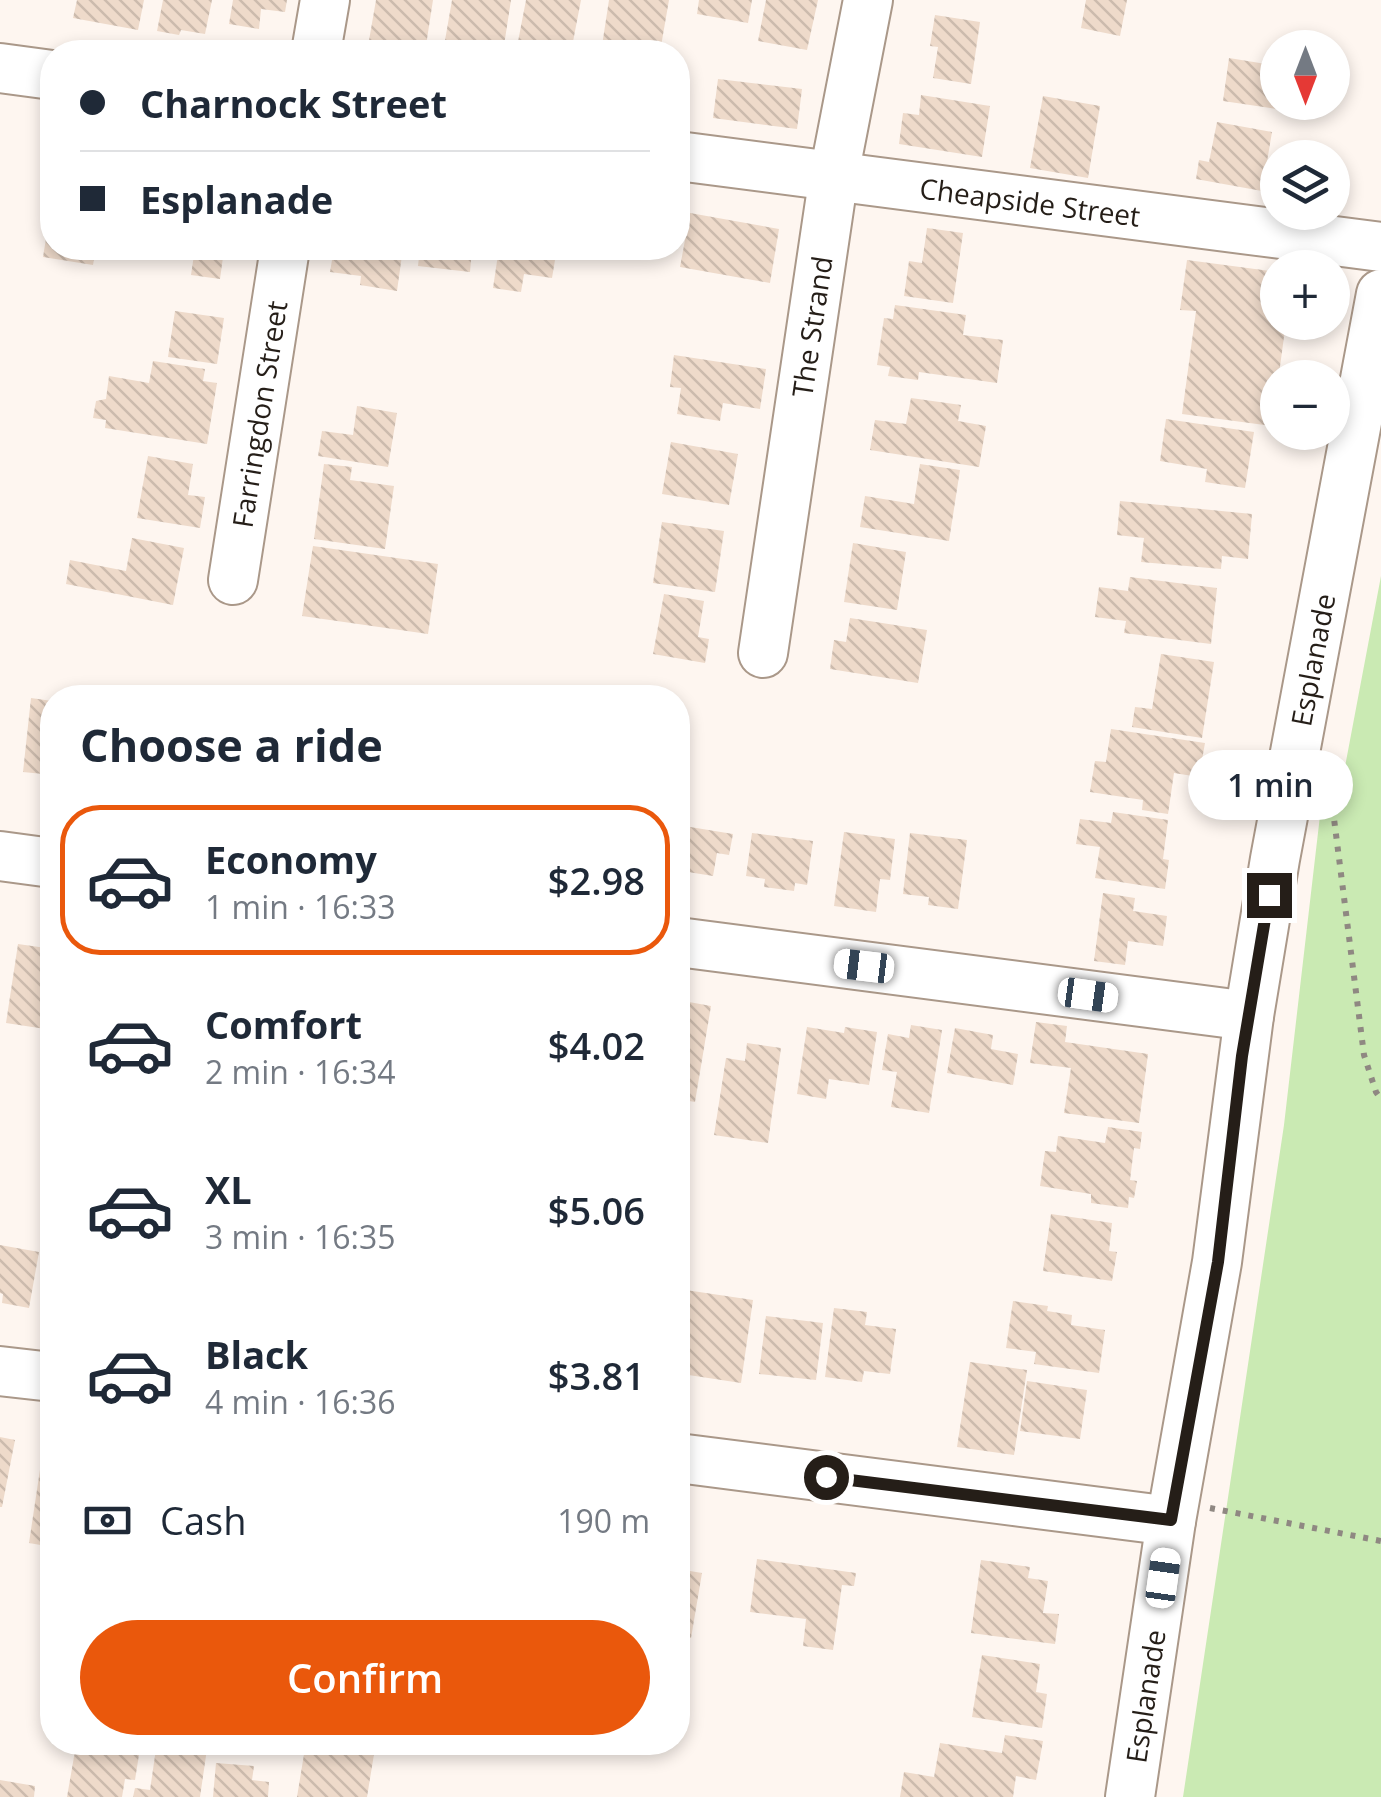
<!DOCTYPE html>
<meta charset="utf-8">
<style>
:root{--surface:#fff;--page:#f2f2f3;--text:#1f2937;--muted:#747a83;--line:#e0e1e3;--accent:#ea580c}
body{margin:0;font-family:"Open Sans",sans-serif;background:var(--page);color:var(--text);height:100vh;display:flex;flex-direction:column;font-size:38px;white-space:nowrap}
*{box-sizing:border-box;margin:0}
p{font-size:32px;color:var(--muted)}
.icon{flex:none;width:55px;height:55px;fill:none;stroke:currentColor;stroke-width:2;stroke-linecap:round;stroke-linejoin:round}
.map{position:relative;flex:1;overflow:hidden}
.drawer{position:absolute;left:40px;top:685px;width:650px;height:1070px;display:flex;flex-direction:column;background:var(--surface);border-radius:40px;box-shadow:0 5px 15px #0003}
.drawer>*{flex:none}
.top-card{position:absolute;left:40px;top:40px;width:650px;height:220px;border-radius:40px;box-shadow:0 5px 15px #0003;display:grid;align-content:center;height:220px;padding:0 40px;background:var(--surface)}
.needle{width:65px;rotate:180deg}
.controls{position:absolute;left:1260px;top:30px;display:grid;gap:20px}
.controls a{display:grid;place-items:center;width:90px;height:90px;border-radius:50%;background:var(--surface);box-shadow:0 5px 15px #0003;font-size:50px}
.end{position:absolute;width:45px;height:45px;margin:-22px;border:12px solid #251e18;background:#fff;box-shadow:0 0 0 5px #fff}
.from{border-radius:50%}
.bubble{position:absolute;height:70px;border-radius:35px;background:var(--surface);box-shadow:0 5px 15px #0003;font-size:32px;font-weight:600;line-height:70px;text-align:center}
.car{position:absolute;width:30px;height:60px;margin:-30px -15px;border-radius:12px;box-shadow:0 0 8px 2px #0007;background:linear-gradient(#fff 24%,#345 0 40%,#fff 0 76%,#345 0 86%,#fff 0)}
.top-card b{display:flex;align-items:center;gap:35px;height:95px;font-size:38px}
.top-card b+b{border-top:2px solid var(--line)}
.top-card i{width:25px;height:25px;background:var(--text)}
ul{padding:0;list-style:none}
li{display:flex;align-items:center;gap:30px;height:150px;margin:0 20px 15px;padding:0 20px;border:5px solid transparent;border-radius:40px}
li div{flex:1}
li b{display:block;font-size:38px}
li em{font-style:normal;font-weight:600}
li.active{border-color:var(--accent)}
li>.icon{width:90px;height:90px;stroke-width:1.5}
h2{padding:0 40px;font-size:45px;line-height:120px}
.pay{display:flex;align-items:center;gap:25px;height:110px;padding:0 40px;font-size:38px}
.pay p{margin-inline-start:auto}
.primary-button{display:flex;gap:20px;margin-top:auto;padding:20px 40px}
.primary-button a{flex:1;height:115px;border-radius:60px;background:var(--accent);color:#fff;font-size:40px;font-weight:600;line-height:115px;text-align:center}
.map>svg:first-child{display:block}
.green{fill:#caeab3}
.building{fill:url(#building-back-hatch)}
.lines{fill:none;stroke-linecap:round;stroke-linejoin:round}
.minor-casing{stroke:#aa9889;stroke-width:52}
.path{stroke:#8f8882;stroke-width:6;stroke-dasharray:5 8;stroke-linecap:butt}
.minor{stroke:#fff;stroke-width:48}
.route{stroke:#251e18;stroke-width:12}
.labels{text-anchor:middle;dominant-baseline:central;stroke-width:10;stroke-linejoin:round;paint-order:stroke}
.street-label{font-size:28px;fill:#251e18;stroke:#fff}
</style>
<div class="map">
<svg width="1381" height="1797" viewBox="0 0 1381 1797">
<defs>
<pattern id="building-back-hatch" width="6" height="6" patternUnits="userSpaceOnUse" patternTransform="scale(2.5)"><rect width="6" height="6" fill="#eedaca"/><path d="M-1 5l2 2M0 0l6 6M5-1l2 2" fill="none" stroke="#ccbbad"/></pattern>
</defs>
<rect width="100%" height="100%" fill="#fef6f0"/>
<!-- green -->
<path class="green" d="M 1381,576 L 1381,1797 L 1183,1797 L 1284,1125 L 1321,807 L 1344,772 Z"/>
<!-- building -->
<path class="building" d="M 77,0 L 144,0 L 138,30 L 73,18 Z
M 163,0 L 212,0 L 205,34 L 181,30 L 179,35 L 157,31 Z
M 233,0 L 287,0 L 285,12 L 261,9 L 259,29 L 229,24 Z
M 376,0 L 433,0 L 425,52 L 403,50 L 403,52 L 367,52 Z
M 452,0 L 511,0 L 503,52 L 443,52 Z
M 526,0 L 581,0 L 571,52 L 516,52 Z
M 609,0 L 669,0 L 660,52 L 601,52 Z
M 699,0 L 752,0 L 748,23 L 697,14 Z
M 766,0 L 818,0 L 807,50 L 758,41 Z
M 1086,0 L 1127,0 L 1120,36 L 1081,28 Z
M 935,15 L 980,22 L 971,84 L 933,78 L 938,47 L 930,46 Z
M 1229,58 L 1278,66 L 1278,102 L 1311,102 L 1310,114 L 1223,101 Z
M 718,79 L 802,89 L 797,129 L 713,118 Z
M 921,95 L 990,106 L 982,157 L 899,144 L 903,113 L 919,115 Z
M 1043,96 L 1100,106 L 1088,178 L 1030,168 Z
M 1217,122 L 1272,132 L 1262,191 L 1196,179 L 1199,160 L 1209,162 Z
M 690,213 L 779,229 L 770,283 L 680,267 Z
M 50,214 L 52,214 L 52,248 L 96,248 L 93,265 L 43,257 Z
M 927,228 L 963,233 L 953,303 L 904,296 L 909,261 L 922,263 Z
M 195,248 L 255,248 L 254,255 L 224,250 L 220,279 L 191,275 Z
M 334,248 L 403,248 L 397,291 L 360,285 L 361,276 L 330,272 Z
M 420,248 L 472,248 L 470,272 L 418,266 Z
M 499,248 L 557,248 L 552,278 L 524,274 L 521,292 L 493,288 Z
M 1187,260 L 1278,272 L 1278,322 L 1286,322 L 1272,426 L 1182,414 L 1196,311 L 1180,310 Z
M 895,305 L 966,315 L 963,335 L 1003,340 L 997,383 L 919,372 L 918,380 L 888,376 L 890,367 L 877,365 L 884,318 L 893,319 Z
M 175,311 L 224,318 L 217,364 L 168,357 Z
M 674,355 L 766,369 L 760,409 L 723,403 L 720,421 L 677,414 L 681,388 L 670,387 Z
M 153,361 L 205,369 L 203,381 L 217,383 L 207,444 L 105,428 L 106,420 L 93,418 L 96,401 L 106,399 L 109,376 L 149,383 Z
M 911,398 L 961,405 L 958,421 L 986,426 L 979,467 L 870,450 L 875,420 L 906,424 Z
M 357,406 L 397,413 L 388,467 L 318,456 L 322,431 L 353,435 Z
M 1166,419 L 1254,432 L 1245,488 L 1205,482 L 1207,469 L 1160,461 Z
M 671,442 L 738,454 L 729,505 L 662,494 Z
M 148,456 L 193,464 L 188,495 L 205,497 L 200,528 L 137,518 Z
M 324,464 L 352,467 L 350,480 L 394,486 L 385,549 L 314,539 Z
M 920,464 L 960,470 L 949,541 L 860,527 L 865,496 L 914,504 Z
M 1120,501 L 1252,514 L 1248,559 L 1222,556 L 1221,569 L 1141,562 L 1144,538 L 1117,535 Z
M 662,522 L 724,531 L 715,592 L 653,583 Z
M 132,538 L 184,548 L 173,605 L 66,584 L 70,560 L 126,571 Z
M 853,543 L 906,552 L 897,610 L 844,602 Z
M 313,546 L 438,564 L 428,634 L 302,616 Z
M 1130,577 L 1217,588 L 1211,644 L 1124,633 L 1126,621 L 1095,617 L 1099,587 L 1128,591 Z
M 664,594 L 704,601 L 698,637 L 709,639 L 705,663 L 653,654 Z
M 850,618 L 927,630 L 918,683 L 830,669 L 834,640 L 846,642 Z
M 1161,654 L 1214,662 L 1202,738 L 1132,727 L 1135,707 L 1152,709 Z
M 31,698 L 52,701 L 52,781 L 42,780 L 43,774 L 23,772 Z
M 1111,729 L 1205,743 L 1199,777 L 1174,773 L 1168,814 L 1142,810 L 1143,800 L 1090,792 L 1095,761 L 1106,762 Z
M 1113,812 L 1168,820 L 1163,859 L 1169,860 L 1165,889 L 1095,878 L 1100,847 L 1076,844 L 1080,819 L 1111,823 Z
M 678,825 L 733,834 L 729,855 L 717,853 L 713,876 L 682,871 L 680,887 L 678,886 Z
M 844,832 L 895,839 L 890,880 L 880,879 L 876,912 L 834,906 Z
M 752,833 L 813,841 L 807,885 L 795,883 L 794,891 L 764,887 L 765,879 L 746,876 Z
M 910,833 L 967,840 L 958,909 L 928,905 L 929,897 L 903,894 Z
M 1103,893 L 1135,898 L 1133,911 L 1167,916 L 1163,946 L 1128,941 L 1125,965 L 1094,961 Z
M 48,935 L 52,936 L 52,1030 L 6,1023 L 18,944 L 46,948 Z
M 678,1000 L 711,1006 L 695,1102 L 678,1099 Z
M 1036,1022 L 1067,1026 L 1065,1042 L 1148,1054 L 1139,1123 L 1064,1113 L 1071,1068 L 1030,1063 Z
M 911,1025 L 942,1030 L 929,1113 L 891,1107 L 897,1072 L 882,1070 L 888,1034 L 909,1038 Z
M 807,1027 L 844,1033 L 845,1027 L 877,1032 L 869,1085 L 829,1079 L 826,1099 L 797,1094 Z
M 955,1028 L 993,1035 L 991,1049 L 1018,1054 L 1013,1085 L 947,1073 Z
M 747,1043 L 781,1048 L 768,1143 L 714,1135 L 726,1058 L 745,1061 Z
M 1108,1127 L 1142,1132 L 1140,1149 L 1134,1148 L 1130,1180 L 1137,1181 L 1134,1198 L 1129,1197 L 1128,1208 L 1091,1203 L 1091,1194 L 1040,1186 L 1045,1151 L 1056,1152 L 1058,1136 L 1105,1143 Z
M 1051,1214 L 1112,1223 L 1109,1251 L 1117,1252 L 1112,1281 L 1043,1271 Z
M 0,1245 L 39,1252 L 29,1308 L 2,1303 L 3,1294 L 0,1293 Z
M 679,1289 L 753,1300 L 741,1383 L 682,1374 L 686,1349 L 678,1348 Z
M 1013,1301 L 1048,1306 L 1047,1311 L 1072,1315 L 1071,1325 L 1105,1330 L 1099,1373 L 1034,1364 L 1036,1352 L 1006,1348 Z
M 834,1308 L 867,1312 L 865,1325 L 896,1329 L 890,1374 L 864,1371 L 862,1382 L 825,1377 Z
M 766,1316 L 823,1323 L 816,1380 L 759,1374 Z
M 970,1362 L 1027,1370 L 1014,1455 L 957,1447 Z
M 1027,1381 L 1087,1390 L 1080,1439 L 1020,1431 Z
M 0,1437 L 15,1440 L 2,1507 L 0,1507 Z
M 41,1463 L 52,1465 L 52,1547 L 29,1543 Z
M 757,1559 L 856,1573 L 854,1586 L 842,1585 L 833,1650 L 803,1646 L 806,1619 L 750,1612 Z
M 981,1560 L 1030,1567 L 1028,1578 L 1048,1581 L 1043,1613 L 1059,1614 L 1055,1644 L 971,1633 Z
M 678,1569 L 702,1573 L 691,1638 L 678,1635 Z
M 982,1655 L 1040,1664 L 1036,1692 L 1047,1694 L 1042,1728 L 972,1717 Z
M 1005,1735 L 1043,1741 L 1036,1780 L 1016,1776 L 1013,1797 L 900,1797 L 904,1772 L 934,1777 L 940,1743 L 1002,1753 Z
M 86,1742 L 141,1742 L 135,1780 L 125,1779 L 122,1797 L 67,1797 L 75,1751 L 84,1752 Z
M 157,1742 L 208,1742 L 200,1797 L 133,1797 L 135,1788 L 150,1790 Z
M 306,1742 L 376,1742 L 367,1797 L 297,1797 Z
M 216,1763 L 254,1766 L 252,1780 L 269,1782 L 268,1797 L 213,1797 Z
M 0,1780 L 35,1786 L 34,1797 L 0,1797 Z"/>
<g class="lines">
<defs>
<g id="minor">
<path d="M 316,52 L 325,0"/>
<path d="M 0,68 L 52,75"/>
<path id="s1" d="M 678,156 L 1381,247"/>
<path id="s2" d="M 233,580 L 285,248"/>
<path id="s3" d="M 763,653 L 834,175 L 868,0"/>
<path d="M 0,856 L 52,863"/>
<path d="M 678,942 L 1249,1016"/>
<path d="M 0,1371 L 52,1377"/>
<path d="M 678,1458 L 1171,1521"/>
<path id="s4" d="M 1130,1797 L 1171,1521 L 1217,1262 L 1249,1016 L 1275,859 L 1381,294"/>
</g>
</defs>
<!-- minor casing -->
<use href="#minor" class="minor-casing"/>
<!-- path -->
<path class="path" d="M 1331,795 L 1364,1055 L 1376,1092 L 1381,1099
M 1210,1508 L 1381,1541"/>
<!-- minor -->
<use href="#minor" class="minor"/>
</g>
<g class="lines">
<!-- route -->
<path class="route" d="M 826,1477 L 1171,1520 L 1218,1262 L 1242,1056 L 1269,895"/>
</g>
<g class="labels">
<!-- street labels -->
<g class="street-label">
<text stroke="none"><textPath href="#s1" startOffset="355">Cheapside Street</textPath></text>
<text stroke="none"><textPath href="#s3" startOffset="330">The Strand</textPath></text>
<text stroke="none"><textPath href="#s2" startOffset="168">Farringdon Street</textPath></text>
<text stroke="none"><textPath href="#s4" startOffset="1152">Esplanade</textPath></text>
<text stroke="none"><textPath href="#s4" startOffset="102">Esplanade</textPath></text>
</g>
</g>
</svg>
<div class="controls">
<a><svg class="needle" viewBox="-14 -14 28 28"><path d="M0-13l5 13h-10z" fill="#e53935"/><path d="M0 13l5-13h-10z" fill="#747a83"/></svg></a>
<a><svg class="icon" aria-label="layers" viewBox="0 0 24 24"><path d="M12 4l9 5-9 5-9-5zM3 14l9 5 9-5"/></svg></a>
<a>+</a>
<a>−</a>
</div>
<i class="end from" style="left:826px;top:1477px"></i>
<i class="end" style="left:1269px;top:895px"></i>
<div class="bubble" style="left:1188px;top:750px;width:165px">1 min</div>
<i class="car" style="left:864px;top:966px;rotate:277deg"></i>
<i class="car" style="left:1088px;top:995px;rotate:98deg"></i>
<i class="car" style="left:1163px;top:1578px;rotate:8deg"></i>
<div class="top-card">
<b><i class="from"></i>Charnock Street</b>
<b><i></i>Esplanade</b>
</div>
<section class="drawer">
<h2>Choose a ride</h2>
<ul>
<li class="active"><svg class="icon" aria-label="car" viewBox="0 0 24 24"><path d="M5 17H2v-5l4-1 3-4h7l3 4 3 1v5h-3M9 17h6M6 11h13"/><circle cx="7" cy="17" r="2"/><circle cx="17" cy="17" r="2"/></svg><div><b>Economy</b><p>1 min · 16:33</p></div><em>$2.98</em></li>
<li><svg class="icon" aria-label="car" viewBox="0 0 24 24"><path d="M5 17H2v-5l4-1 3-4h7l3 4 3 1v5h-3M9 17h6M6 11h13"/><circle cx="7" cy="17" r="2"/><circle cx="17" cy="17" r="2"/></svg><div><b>Comfort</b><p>2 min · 16:34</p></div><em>$4.02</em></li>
<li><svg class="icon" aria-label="car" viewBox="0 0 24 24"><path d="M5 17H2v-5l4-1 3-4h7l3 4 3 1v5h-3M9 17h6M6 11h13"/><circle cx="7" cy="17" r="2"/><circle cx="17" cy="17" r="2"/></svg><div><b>XL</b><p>3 min · 16:35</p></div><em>$5.06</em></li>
<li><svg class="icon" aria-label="car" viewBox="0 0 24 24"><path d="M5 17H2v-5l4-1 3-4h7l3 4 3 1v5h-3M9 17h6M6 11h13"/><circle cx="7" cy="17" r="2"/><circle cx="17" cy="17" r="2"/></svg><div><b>Black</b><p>4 min · 16:36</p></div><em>$3.81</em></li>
</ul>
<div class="pay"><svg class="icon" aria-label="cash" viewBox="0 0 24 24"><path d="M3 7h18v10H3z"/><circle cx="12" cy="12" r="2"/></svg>Cash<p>190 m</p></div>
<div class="primary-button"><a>Confirm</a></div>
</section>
</div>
